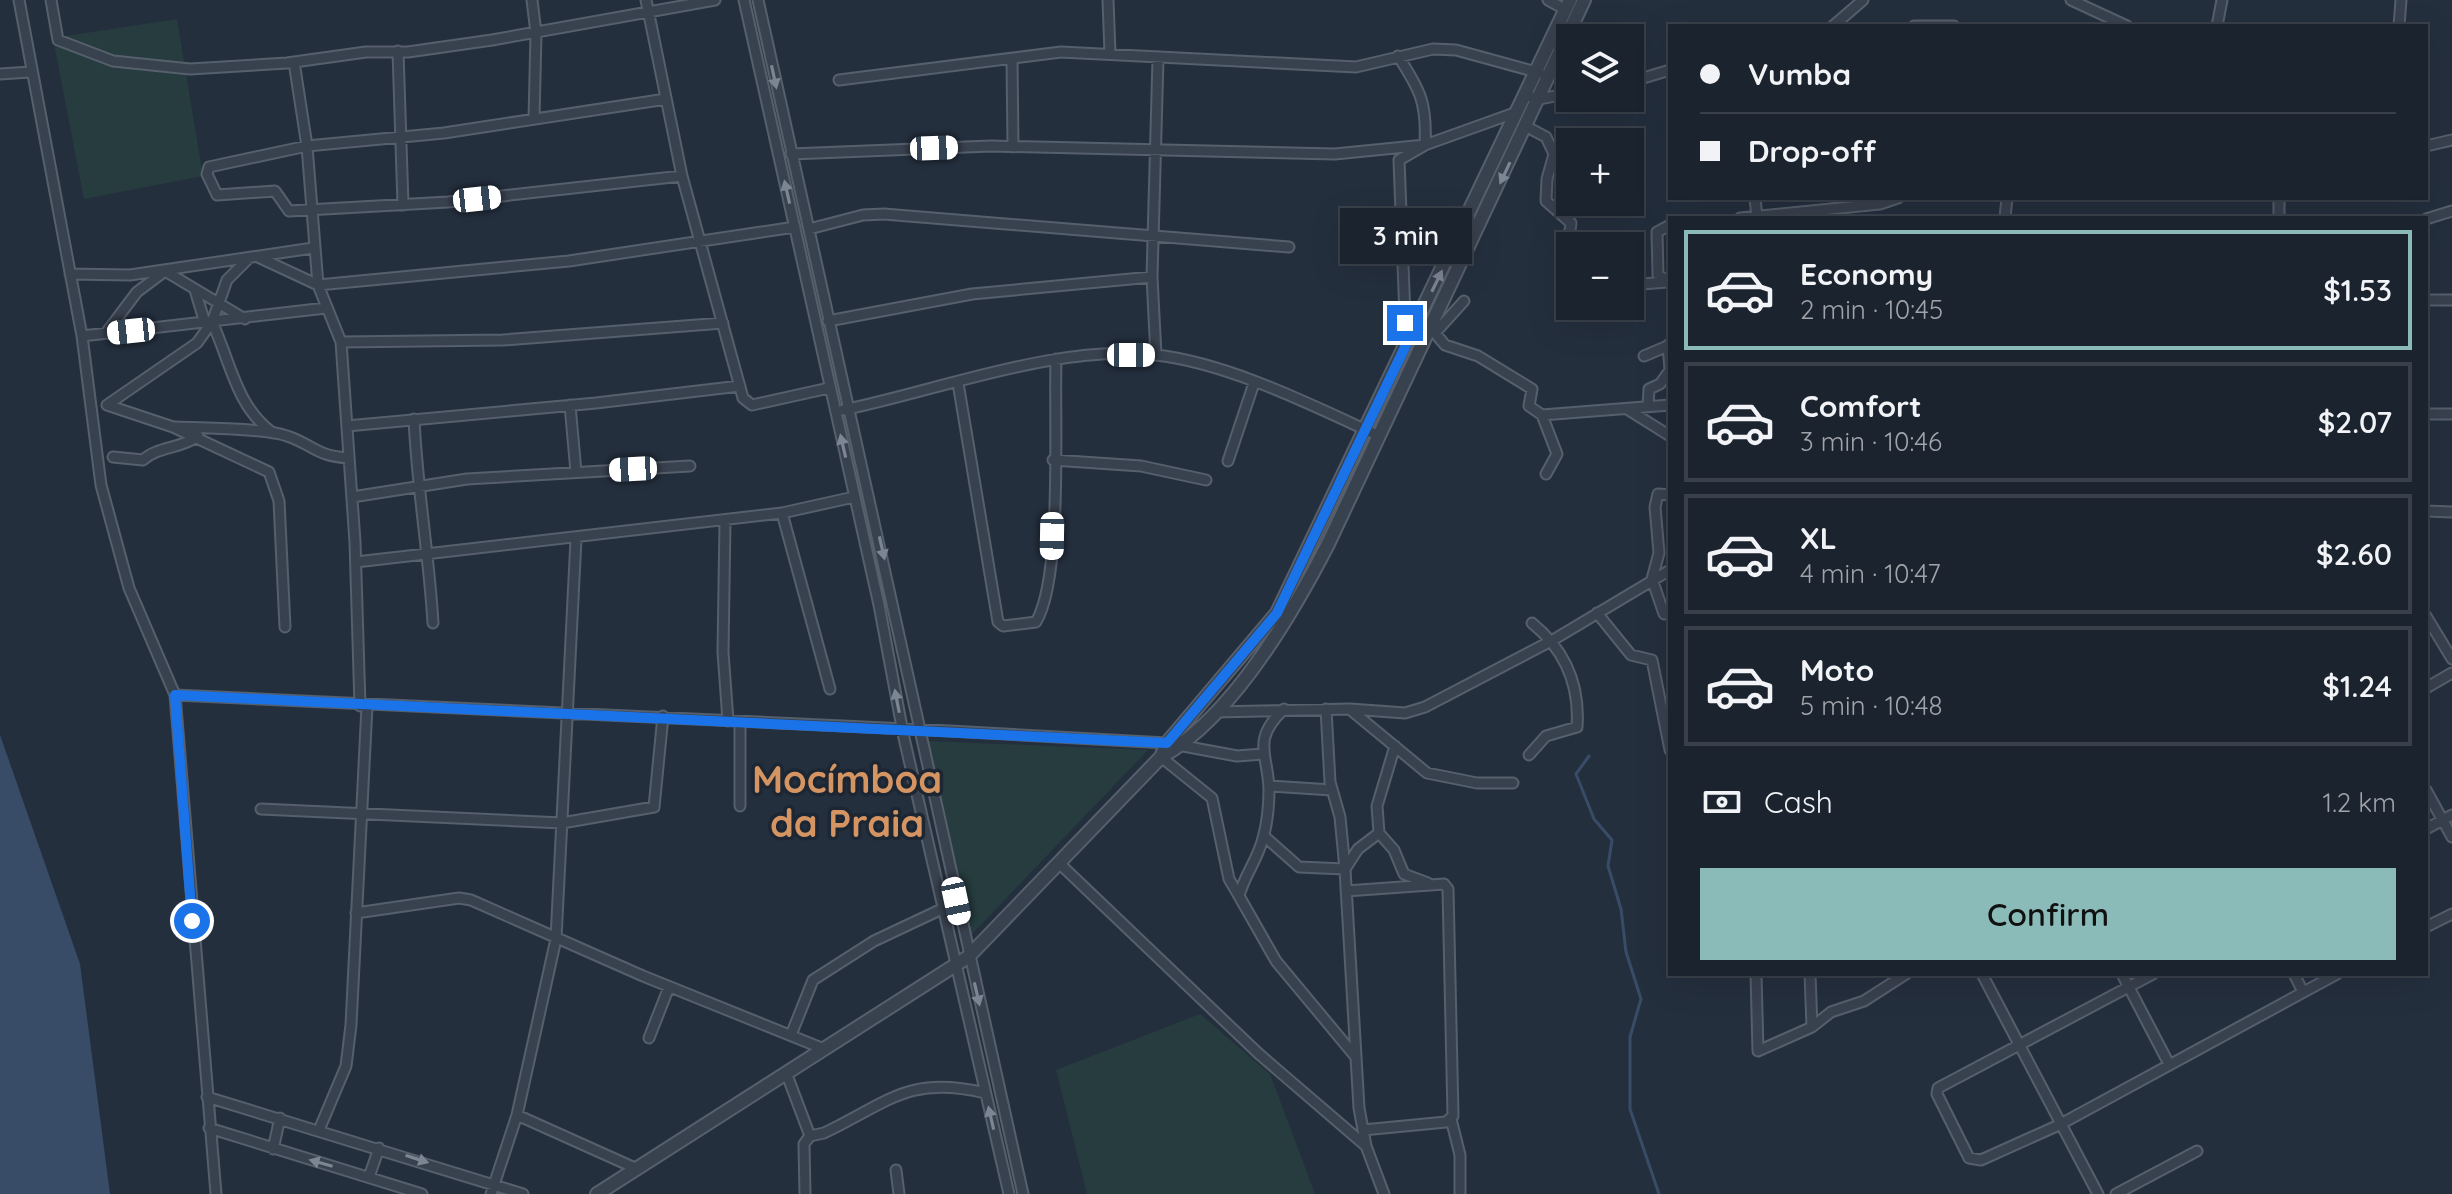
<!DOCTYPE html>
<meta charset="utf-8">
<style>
:root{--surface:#1b232e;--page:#282f3a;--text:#f1f3f6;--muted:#a0a4aa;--line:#39404a;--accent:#8bbbb9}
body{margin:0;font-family:Quicksand,sans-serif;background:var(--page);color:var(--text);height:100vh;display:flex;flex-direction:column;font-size:30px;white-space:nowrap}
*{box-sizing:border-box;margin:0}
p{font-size:26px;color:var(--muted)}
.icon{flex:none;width:44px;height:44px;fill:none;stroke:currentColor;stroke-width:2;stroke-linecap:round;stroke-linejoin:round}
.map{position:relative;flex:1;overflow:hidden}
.side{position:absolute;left:1668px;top:216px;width:760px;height:760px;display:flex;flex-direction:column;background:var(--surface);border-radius:0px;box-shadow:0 8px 32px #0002,0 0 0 2px var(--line)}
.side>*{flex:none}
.guide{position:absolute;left:1668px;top:24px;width:760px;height:176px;border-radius:0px;box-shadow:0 8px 32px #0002,0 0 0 2px var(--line);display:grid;align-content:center;height:176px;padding:0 32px;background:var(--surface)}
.fabs{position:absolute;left:1556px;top:24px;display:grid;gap:16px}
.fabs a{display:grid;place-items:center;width:88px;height:88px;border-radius:0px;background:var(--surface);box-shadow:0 8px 32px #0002,0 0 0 2px var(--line);font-size:40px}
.end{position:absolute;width:36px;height:36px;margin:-18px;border:10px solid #1a73e8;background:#fff;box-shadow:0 0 0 4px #fff}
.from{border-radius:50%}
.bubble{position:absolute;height:56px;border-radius:0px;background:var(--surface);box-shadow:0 8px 32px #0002,0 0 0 2px var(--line);font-size:26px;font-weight:600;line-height:56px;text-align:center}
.car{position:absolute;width:24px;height:48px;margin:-24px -12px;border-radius:10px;box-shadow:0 0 6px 2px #0007;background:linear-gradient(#fff 24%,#345 0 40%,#fff 0 76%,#345 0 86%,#fff 0)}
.guide b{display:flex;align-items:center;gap:28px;height:76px;font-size:30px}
.guide b+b{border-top:2px solid var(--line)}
.guide i{width:20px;height:20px;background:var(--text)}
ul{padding:14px 0 0;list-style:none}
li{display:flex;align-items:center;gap:24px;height:120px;margin:0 16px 12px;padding:0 16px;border:4px solid var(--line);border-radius:0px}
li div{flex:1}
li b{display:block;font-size:30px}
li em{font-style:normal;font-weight:600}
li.on{border-color:var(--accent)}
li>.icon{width:72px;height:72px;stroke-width:1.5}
.pay{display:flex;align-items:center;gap:20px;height:88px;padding:0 32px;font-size:30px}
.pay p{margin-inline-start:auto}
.cta{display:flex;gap:16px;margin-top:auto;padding:16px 32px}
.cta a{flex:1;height:92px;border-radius:0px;background:var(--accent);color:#111;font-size:32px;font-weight:600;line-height:92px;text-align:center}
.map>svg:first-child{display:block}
.green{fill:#263c3f}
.water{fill:#394c67}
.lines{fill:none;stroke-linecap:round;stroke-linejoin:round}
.stream{stroke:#394c67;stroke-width:3}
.minor-casing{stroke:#565f6c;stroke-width:13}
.tertiary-casing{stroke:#565f6c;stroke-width:16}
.minor{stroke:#38414e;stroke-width:9}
.tertiary{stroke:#38414e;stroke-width:12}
.oneway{fill:#7c8592}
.route{stroke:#1a73e8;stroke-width:10}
.labels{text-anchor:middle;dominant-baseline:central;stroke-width:7;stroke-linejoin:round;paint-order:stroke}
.town-label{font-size:38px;font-weight:bold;fill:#d59563;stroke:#1d2633}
</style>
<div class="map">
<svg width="2452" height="1194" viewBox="0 0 2452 1194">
<rect width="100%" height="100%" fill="#242f3e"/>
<!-- green -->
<path class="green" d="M 177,19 L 203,176 L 84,199 L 53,38 Z
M 928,741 L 1148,750 L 971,935 Z
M 1200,1014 L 1270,1074 L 1315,1194 L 1087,1194 L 1056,1070 Z"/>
<!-- water -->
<path class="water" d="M 0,735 L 80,964 L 110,1194 L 0,1194 Z"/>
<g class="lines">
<!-- stream -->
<path class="stream" d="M 1589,756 L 1576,774 L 1594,819 L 1612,840 L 1608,866 L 1621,909 L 1626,952 L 1641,999 L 1630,1037 L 1630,1109 L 1659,1194"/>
<defs>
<path id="minor" d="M 19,0 L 82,336 L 101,485 L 129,588 L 175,695 L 216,1194
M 51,0 L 58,40 L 113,61 L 190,69 L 287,63 L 366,52 L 408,52 L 492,40 L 715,0
M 532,0 L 536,33 L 534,119
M 646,0 L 682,176 L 743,398 L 752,405 L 829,388
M 744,0 L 879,605 L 904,738 L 1009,1194
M 758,0 L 1023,1194
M 1108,0 L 1110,53
M 1548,0 L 1566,10
M 2071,0 L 2127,26
M 1833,26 L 1863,0
M 1914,26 L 1954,26
M 2217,26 L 2222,0
M 2399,26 L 2401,0
M 398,51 L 403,205
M 1398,56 C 1421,91 1427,104 1425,145 L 1399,160 L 1406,343
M 1012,59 L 1013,147
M 294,62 L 307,146 L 318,285 L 341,342 L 355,542 L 360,706
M 0,74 L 30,72
M 839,80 L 1061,52 L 1356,67 L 1433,49 L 1456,50 L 1540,73
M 1630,82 L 1670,70
M 1527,96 L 1540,99 L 1570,93
M 666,99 L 444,133 L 307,146 L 209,167 L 207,174 L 217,195 L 275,191 L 289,211 L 448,202 L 682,176
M 1527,127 L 1546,137 L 1554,154 L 1547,179 L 1546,201 L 1571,223 L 1568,244
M 2426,146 L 2452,140
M 791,154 L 991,146 L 1335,154 L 1425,145 L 1517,112
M 1755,198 L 1757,217
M 2279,198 L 2279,218
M 1740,218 L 1880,204 L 1898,198
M 2005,218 L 2007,198
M 2426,219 L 2452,211
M 809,229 L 863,215 L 884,214 L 1289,247
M 258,257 L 318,285 L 569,261 L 795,227
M 70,274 L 130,275 L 313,248
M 1669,281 L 1658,275 L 1657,232 L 1670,225
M 1630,285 L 1667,282
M 195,290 L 205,323
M 2426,300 L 2452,300
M 1464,301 L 1435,333 L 1445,345 L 1478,356 L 1532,389 L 1529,406 L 1542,415 L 1557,454 L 1546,474
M 828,321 L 972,294 L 1152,277
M 212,322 C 230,360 236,407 273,433
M 106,333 L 137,292 L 165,271 L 245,319
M 82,336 L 326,308
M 341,342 L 503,340 L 723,323
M 1156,355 L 1152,277 L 1158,58
M 1644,356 L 1670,345
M 958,383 L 998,622 L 1003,626 L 1036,622 C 1063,577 1054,419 1056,359
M 107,405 L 173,427 L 269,472 L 279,501 L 285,627
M 107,405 L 197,343 L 212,322 L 227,280 L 247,260
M 570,405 L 576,472
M 1648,406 L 1649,389 L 1660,384 L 1670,370 L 1668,345
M 1627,409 L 1670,436
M 843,410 C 940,390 1057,344 1155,355 C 1226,362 1314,406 1379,436
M 2426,414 L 2452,414
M 1542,415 L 1670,405
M 414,419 C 417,488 429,554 433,623
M 347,426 L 596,403 L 740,386
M 175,427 C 201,428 265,428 287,436 C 314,445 315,456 349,458
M 113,457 L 143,460 C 158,446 181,449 198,436
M 1053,460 L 1141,466 L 1206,480
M 1228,461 L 1254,383
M 352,497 L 467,479 L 690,466
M 2426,511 L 2452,512
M 782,513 L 830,689
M 725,521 L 723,652 L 728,721
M 356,562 L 782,513 L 854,497
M 1597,613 L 1631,655 L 1652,660 L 1670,750
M 1664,614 L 1652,579 L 1659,553 L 1655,507 L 1658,494 L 1670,495
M 2426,616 L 2452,659
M 2426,688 L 2452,673
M 175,695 L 950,731 L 1167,743 L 1237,756 L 1263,754
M 1284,709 C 1251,740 1268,754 1269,789 C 1269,804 1267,824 1263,838 C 1258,859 1244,876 1239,896 L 1276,961 L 1355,1056
M 1326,709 L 1330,782 L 1340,817 L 1345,869 L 1359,1108 L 1366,1146 L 1384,1194
M 1352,711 L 1427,773 L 1477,783 L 1513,783
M 1215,712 L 1350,709 L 1405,713 L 1425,707 L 1553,640 L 1670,570
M 1529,755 L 1546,736 L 1577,727 C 1580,685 1565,650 1532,623
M 1161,757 L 1212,798 L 1229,879 L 1239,896
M 1269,786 L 1332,790
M 2426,790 L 2452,837
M 740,806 L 740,722
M 261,809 L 562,823 L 654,807 L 663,716
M 2426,829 L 2452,815
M 1379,833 L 1394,850 L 1404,874 L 1428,883
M 1264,836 L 1299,867 L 1345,869 L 1358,849 L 1379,833 L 1377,806 L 1395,746
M 1060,864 L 1259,1054 L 1366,1146
M 1346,891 L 1444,884
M 356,913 L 459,898 L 471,900 L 643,976 L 824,1049
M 2426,927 L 2452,914
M 1756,974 L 1758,1051 L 1812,1027 L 1810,974
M 1982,974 L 2098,1194
M 2122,974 L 2169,1064
M 2153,974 L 1938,1088 L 1937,1094 L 1969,1158 L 1981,1160 L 2059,1125 L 2337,974
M 2294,974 L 2303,992
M 1812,1027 L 1831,1012 L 1864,1001 L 1906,974
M 791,1035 L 813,980 L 874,941 L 944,908
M 649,1038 L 669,987
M 787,1075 L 810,1136
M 207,1097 L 523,1194
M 517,1115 L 635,1168
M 1451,1119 L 1460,1155 L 1460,1194
M 209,1128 L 422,1194
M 319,1130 L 346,1066 L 351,1025 L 367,706
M 1363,1130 L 1446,1122 L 1453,1116 L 1448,889 L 1444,884
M 273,1149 L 280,1118
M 896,1170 L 899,1194
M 369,1177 L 379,1148
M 491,1194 L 517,1115 L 556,939 L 576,539
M 805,1194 L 804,1144 L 810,1136 L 824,1133 C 889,1102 908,1075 985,1093
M 2116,1194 L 2197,1151"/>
<path id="tertiary" d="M 1161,757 L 1167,743 L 1277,613 L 1570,0
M 597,1194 L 968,957 L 1161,757 C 1232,718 1292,614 1328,544 L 1584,0"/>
</defs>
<!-- minor casing -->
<use href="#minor" class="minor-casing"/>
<!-- tertiary casing -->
<use href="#tertiary" class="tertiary-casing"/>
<!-- minor -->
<use href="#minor" class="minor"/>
<!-- tertiary -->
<use href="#tertiary" class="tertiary"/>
</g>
<!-- one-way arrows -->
<defs><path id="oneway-solid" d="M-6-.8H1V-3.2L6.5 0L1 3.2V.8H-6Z" transform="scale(2)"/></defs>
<g class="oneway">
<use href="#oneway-solid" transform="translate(774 77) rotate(78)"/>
<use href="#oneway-solid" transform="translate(1505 173) rotate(115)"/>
<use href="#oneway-solid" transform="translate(787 192) rotate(-103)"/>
<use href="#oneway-solid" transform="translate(1437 281) rotate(-64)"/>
<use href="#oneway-solid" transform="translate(843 446) rotate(-103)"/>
<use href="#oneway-solid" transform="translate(882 548) rotate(77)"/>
<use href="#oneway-solid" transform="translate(897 701) rotate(-101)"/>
<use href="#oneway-solid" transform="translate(977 994) rotate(77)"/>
<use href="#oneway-solid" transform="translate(991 1118) rotate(-103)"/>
<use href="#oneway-solid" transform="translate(417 1159) rotate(18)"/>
<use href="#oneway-solid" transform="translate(321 1163) rotate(-164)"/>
</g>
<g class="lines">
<!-- route -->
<path class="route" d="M 192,921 L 175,695 L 1167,743 L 1277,613 L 1406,345 L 1405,323"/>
</g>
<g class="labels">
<!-- town labels -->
<g class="town-label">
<text x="847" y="779">Mocímboa<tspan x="847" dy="44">da Praia</tspan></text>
</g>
</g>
</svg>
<div class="fabs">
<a><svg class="icon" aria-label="layers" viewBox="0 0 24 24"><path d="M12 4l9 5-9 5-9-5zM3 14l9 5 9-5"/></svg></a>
<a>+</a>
<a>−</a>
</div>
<i class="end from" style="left:192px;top:921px"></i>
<i class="end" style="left:1405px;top:323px"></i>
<div class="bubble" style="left:1340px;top:208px;width:132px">3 min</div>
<i class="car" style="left:934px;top:148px;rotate:88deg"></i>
<i class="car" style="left:477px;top:199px;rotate:84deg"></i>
<i class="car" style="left:131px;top:331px;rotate:264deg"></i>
<i class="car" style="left:1131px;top:355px;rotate:90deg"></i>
<i class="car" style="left:633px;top:469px;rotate:267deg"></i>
<i class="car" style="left:1052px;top:536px;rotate:181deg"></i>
<i class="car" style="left:956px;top:901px;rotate:168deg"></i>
<div class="guide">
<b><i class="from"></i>Vumba</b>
<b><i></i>Drop-off</b>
</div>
<section class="side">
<ul>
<li class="on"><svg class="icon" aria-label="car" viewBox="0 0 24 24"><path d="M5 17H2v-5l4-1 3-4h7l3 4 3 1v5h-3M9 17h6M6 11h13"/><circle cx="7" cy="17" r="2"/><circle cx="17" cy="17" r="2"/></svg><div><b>Economy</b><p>2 min · 10:45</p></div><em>$1.53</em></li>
<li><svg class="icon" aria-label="car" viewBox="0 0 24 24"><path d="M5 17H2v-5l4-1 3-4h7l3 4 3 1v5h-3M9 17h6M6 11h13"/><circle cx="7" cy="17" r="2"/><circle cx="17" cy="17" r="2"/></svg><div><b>Comfort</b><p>3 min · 10:46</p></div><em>$2.07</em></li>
<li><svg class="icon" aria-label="car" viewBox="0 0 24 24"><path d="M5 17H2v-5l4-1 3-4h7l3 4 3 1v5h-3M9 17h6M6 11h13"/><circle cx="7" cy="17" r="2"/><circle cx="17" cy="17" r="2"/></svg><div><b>XL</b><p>4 min · 10:47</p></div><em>$2.60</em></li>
<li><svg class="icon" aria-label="car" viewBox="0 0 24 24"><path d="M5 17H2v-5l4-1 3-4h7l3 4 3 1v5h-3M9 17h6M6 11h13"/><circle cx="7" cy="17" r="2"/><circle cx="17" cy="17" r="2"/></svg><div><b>Moto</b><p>5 min · 10:48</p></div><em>$1.24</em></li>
</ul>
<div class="pay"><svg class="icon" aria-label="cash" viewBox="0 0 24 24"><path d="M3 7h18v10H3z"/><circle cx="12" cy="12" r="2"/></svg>Cash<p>1.2 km</p></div>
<div class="cta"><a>Confirm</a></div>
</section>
</div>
